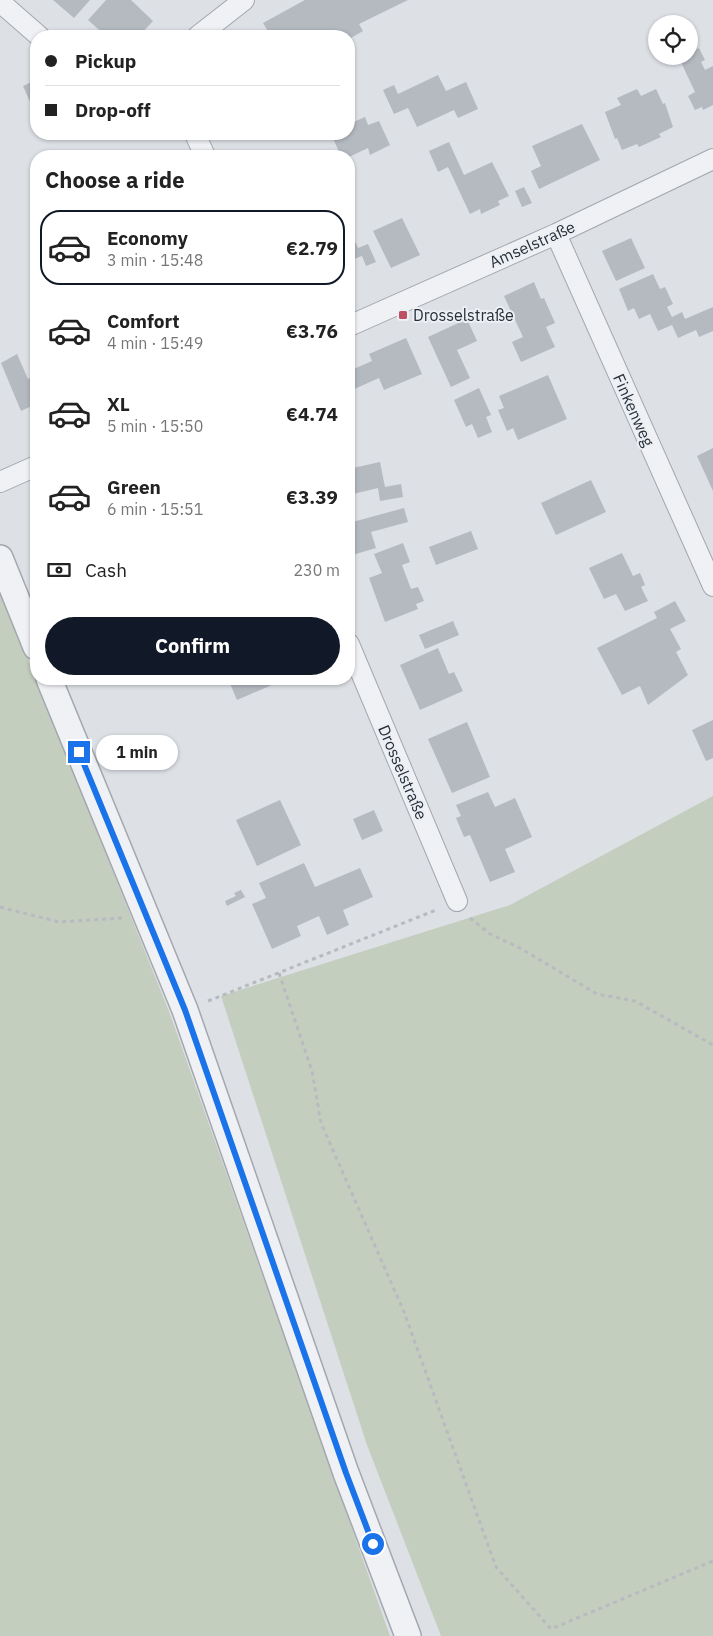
<!DOCTYPE html>
<meta charset="utf-8">
<style>
:root{--surface:#fff;--page:#f2f2f2;--text:#222;--muted:#767676;--line:#e0e0e0;--accent:#111827}
body{margin:0;font-family:"IBM Plex Sans",sans-serif;background:var(--page);color:var(--text);height:100vh;display:flex;flex-direction:column;font-size:19px;white-space:nowrap}
*{box-sizing:border-box;margin:0}
p{font-size:16px;color:var(--muted)}
.icon{flex:none;width:28px;height:28px;fill:none;stroke:currentColor;stroke-width:2;stroke-linecap:round;stroke-linejoin:round}
.map{position:relative;flex:1;overflow:hidden}
.drawer{position:absolute;left:30px;top:150px;width:325px;height:535px;display:flex;flex-direction:column;background:var(--surface);border-radius:20px;box-shadow:0 1px 4px #0004}
.drawer>*{flex:none}
.guide{position:absolute;left:30px;top:30px;width:325px;height:110px;border-radius:20px;box-shadow:0 1px 4px #0004;display:grid;align-content:center;height:110px;padding:0 15px;background:var(--surface)}
.tools{position:absolute;left:648px;top:15px;display:grid;gap:10px}
.tools a{display:grid;place-items:center;width:50px;height:50px;border-radius:50%;background:var(--surface);box-shadow:0 1px 4px #0004;font-size:25px}
.end{position:absolute;width:22px;height:22px;margin:-11px;border:6px solid #1a73e8;background:#fff;box-shadow:0 0 0 2px #fff}
.from{border-radius:50%}
.bubble{position:absolute;height:35px;border-radius:18px;background:var(--surface);box-shadow:0 1px 4px #0004;font-size:16px;font-weight:700;line-height:35px;text-align:center}
.guide b{display:flex;align-items:center;gap:18px;height:48px;font-size:19px}
.guide b+b{border-top:1px solid var(--line)}
.guide i{width:12px;height:12px;background:var(--text)}
ul{padding:0;list-style:none}
li{display:flex;align-items:center;gap:15px;height:75px;margin:0 10px 8px;padding:0 5px;border:2px solid transparent;border-radius:20px}
li div{flex:1}
li b{display:block;font-size:19px}
li em{font-style:normal;font-weight:700}
li.current{border-color:var(--accent)}
li>.icon{width:45px;height:45px;stroke-width:1.5}
h2{padding:0 15px;font-size:22px;line-height:60px}
.pay{display:flex;align-items:center;gap:12px;height:55px;padding:0 15px;font-size:19px}
.pay p{margin-inline-start:auto}
.button{display:flex;gap:10px;margin-top:auto;padding:10px 15px}
.button a{flex:1;height:58px;border-radius:30px;background:var(--accent);color:#fff;font-size:20px;font-weight:700;line-height:58px;text-align:center}
.map>svg:first-child{display:block}
.green{fill:#c3cebf}
.building{fill:#b5bac1}
.lines{fill:none;stroke-linecap:round;stroke-linejoin:round}
.minor-casing{stroke:#a3a7ae;stroke-width:22}
.tertiary-casing{stroke:#a3a7ae;stroke-width:28}
.path{stroke:#b7bbc0;stroke-width:3;stroke-dasharray:4 4;stroke-linecap:butt}
.minor{stroke:#eff1f4;stroke-width:20}
.tertiary{stroke:#eff1f4;stroke-width:25}
.route{stroke:#1a73e8;stroke-width:6}
.poi-dot{fill:#bc4f63;stroke:#eceff3;stroke-width:2}
.labels{text-anchor:middle;dominant-baseline:central;stroke-width:4;stroke-linejoin:round;paint-order:stroke}
.street-label{font-size:16px;fill:#282f39;stroke:#eceff3}
.poi-label{font-size:16px;fill:#282f39;stroke:#eceff3;text-anchor:start}
</style>
<div class="map">
<svg width="713" height="1636" viewBox="0 0 713 1636">
<rect width="100%" height="100%" fill="#dde0e5"/>
<!-- green -->
<path class="green" d="M 0,589 L 170,1014 L 390,1636 L 0,1636 Z
M 713,796 L 713,1636 L 441,1636 L 367,1445 L 221,996 L 510,905 Z"/>
<!-- building -->
<path class="building" d="M 53,0 L 90,0 L 74,18 Z
M 106,0 L 131,0 L 153,21 L 139,36 L 106,36 L 88,20 Z
M 305,0 L 408,0 L 359,24 L 363,31 L 349,39 L 349,36 L 271,36 L 263,23 Z
M 699,48 L 705,60 L 701,62 L 705,70 L 713,66 L 713,105 L 703,110 L 702,107 L 695,110 L 688,96 L 695,92 L 680,60 L 690,55 L 689,53 Z
M 438,75 L 446,91 L 466,82 L 478,109 L 458,118 L 454,110 L 417,127 L 408,108 L 394,114 L 383,90 L 394,85 L 398,94 Z
M 36,80 L 36,115 L 23,86 Z
M 637,89 L 641,96 L 656,89 L 663,104 L 665,103 L 673,127 L 659,134 L 661,137 L 639,147 L 637,144 L 622,150 L 617,138 L 615,139 L 605,112 L 621,105 L 617,98 Z
M 365,117 L 368,125 L 379,121 L 390,145 L 370,155 L 368,148 L 349,157 L 341,156 L 331,134 L 349,134 L 349,124 Z
M 582,124 L 600,160 L 539,189 L 531,171 L 541,166 L 532,146 Z
M 449,142 L 464,175 L 492,162 L 509,196 L 498,201 L 500,205 L 481,214 L 480,209 L 470,214 L 448,167 L 438,172 L 429,151 Z
M 524,187 L 532,203 L 522,207 L 515,191 Z
M 402,218 L 420,255 L 391,268 L 373,231 Z
M 349,228 L 358,248 L 368,244 L 376,262 L 366,266 L 362,256 L 351,260 L 353,263 L 349,265 Z
M 631,238 L 645,268 L 616,281 L 602,251 Z
M 653,274 L 660,289 L 665,287 L 673,304 L 667,307 L 672,317 L 682,312 L 685,319 L 713,307 L 713,331 L 699,337 L 696,330 L 678,338 L 672,325 L 658,331 L 650,314 L 639,319 L 634,308 L 628,311 L 619,289 Z
M 534,282 L 541,299 L 544,298 L 555,323 L 546,327 L 555,347 L 521,362 L 512,342 L 523,337 L 504,296 Z
M 467,319 L 477,341 L 457,350 L 470,378 L 451,387 L 428,337 Z
M 406,338 L 422,374 L 384,390 L 379,378 L 352,390 L 349,383 L 349,371 L 372,361 L 369,354 Z
M 17,354 L 28,379 L 36,375 L 36,404 L 21,411 L 1,363 Z
M 548,375 L 567,419 L 518,440 L 513,428 L 507,431 L 498,410 L 504,408 L 499,396 Z
M 479,388 L 491,415 L 486,417 L 492,432 L 478,438 L 472,424 L 466,427 L 454,400 Z
M 713,448 L 713,491 L 697,456 Z
M 380,462 L 385,487 L 401,484 L 403,497 L 380,501 L 378,488 L 349,495 L 349,464 L 352,463 L 353,468 Z
M 591,480 L 606,512 L 556,535 L 541,503 Z
M 404,508 L 408,522 L 371,532 L 376,548 L 349,556 L 349,523 Z
M 471,531 L 478,549 L 436,565 L 429,547 Z
M 403,543 L 410,562 L 402,565 L 411,589 L 418,587 L 424,601 L 416,604 L 418,609 L 385,622 L 369,578 L 382,573 L 374,554 Z
M 622,553 L 633,576 L 640,573 L 645,585 L 641,587 L 648,601 L 625,611 L 616,594 L 604,599 L 589,568 Z
M 675,601 L 686,621 L 670,629 L 681,649 L 676,652 L 688,675 L 648,705 L 640,686 L 622,695 L 597,648 L 657,618 L 654,612 Z
M 453,621 L 459,635 L 425,649 L 419,635 Z
M 438,648 L 449,674 L 454,672 L 463,691 L 420,710 L 400,665 Z
M 228,679 L 286,679 L 237,700 Z
M 713,720 L 713,758 L 706,761 L 692,730 Z
M 467,722 L 490,777 L 452,793 L 428,739 Z
M 488,792 L 495,807 L 515,798 L 532,837 L 505,849 L 515,872 L 490,882 L 470,835 L 464,837 L 456,818 L 461,816 L 456,805 Z
M 280,800 L 301,845 L 257,866 L 236,820 Z
M 374,810 L 383,831 L 362,840 L 353,819 Z
M 304,863 L 315,887 L 360,868 L 373,897 L 343,910 L 349,925 L 327,935 L 319,916 L 297,926 L 301,936 L 272,949 L 252,904 L 266,898 L 259,883 Z
M 241,890 L 245,897 L 227,906 L 225,901 L 236,896 L 234,893 Z"/>
<g class="lines">
<defs>
<path id="minor" d="M 0,2 L 39,36
M 198,36 L 244,0
M 195,134 L 205,156
M 556,234 L 713,586
M 349,326 L 556,234 L 713,159
M 0,482 L 36,466
M 349,644 L 457,901"/>
<path id="tertiary" d="M 0,558 L 36,647
M 49,679 L 185,1010 L 346,1473 L 408,1636"/>
</defs>
<!-- minor casing -->
<use href="#minor" class="minor-casing"/>
<!-- tertiary casing -->
<use href="#tertiary" class="tertiary-casing"/>
<!-- path -->
<path class="path" d="M 0,907 L 59,922 L 122,918
M 470,918 L 490,934 L 520,948 L 597,994 L 635,1001 L 713,1045
M 279,973 L 312,1071 L 321,1123 L 404,1312 L 496,1567 L 551,1629 L 713,1561
M 208,1001 L 436,910"/>
<!-- minor -->
<use href="#minor" class="minor"/>
<!-- tertiary -->
<use href="#tertiary" class="tertiary"/>
</g>
<g class="lines">
<!-- route -->
<path class="route" d="M 79,752 L 185,1010 L 346,1473 L 373,1544"/>
</g>
<!-- markers -->
<rect class="poi-dot" x="398" y="310" width="10" height="10" rx="2.5"/>
<g class="labels">
<!-- street labels -->
<g class="street-label">
<text transform="translate(532 244) rotate(-24)">Amselstraße</text>
<text transform="translate(634 410) rotate(66)">Finkenweg</text>
<text transform="translate(403 772) rotate(67)">Drosselstraße</text>
</g>
<!-- poi labels -->
<g class="poi-label">
<text x="413" y="315">Drosselstraße</text>
</g>
</g>
</svg>
<div class="tools">
<a><svg class="icon" aria-label="locate" viewBox="0 0 24 24"><circle cx="12" cy="12" r="6"/><path d="M12 2v4M12 18v4M2 12h4M18 12h4"/></svg></a>
</div>
<i class="end from" style="left:373px;top:1544px"></i>
<i class="end" style="left:79px;top:752px"></i>
<div class="bubble" style="left:96px;top:735px;width:82px">1 min</div>
<div class="guide">
<b><i class="from"></i>Pickup</b>
<b><i></i>Drop-off</b>
</div>
<section class="drawer">
<h2>Choose a ride</h2>
<ul>
<li class="current"><svg class="icon" aria-label="car" viewBox="0 0 24 24"><path d="M5 17H2v-5l4-1 3-4h7l3 4 3 1v5h-3M9 17h6M6 11h13"/><circle cx="7" cy="17" r="2"/><circle cx="17" cy="17" r="2"/></svg><div><b>Economy</b><p>3 min · 15:48</p></div><em>€2.79</em></li>
<li><svg class="icon" aria-label="car" viewBox="0 0 24 24"><path d="M5 17H2v-5l4-1 3-4h7l3 4 3 1v5h-3M9 17h6M6 11h13"/><circle cx="7" cy="17" r="2"/><circle cx="17" cy="17" r="2"/></svg><div><b>Comfort</b><p>4 min · 15:49</p></div><em>€3.76</em></li>
<li><svg class="icon" aria-label="car" viewBox="0 0 24 24"><path d="M5 17H2v-5l4-1 3-4h7l3 4 3 1v5h-3M9 17h6M6 11h13"/><circle cx="7" cy="17" r="2"/><circle cx="17" cy="17" r="2"/></svg><div><b>XL</b><p>5 min · 15:50</p></div><em>€4.74</em></li>
<li><svg class="icon" aria-label="car" viewBox="0 0 24 24"><path d="M5 17H2v-5l4-1 3-4h7l3 4 3 1v5h-3M9 17h6M6 11h13"/><circle cx="7" cy="17" r="2"/><circle cx="17" cy="17" r="2"/></svg><div><b>Green</b><p>6 min · 15:51</p></div><em>€3.39</em></li>
</ul>
<div class="pay"><svg class="icon" aria-label="cash" viewBox="0 0 24 24"><path d="M3 7h18v10H3z"/><circle cx="12" cy="12" r="2"/></svg>Cash<p>230 m</p></div>
<div class="button"><a>Confirm</a></div>
</section>
</div>
